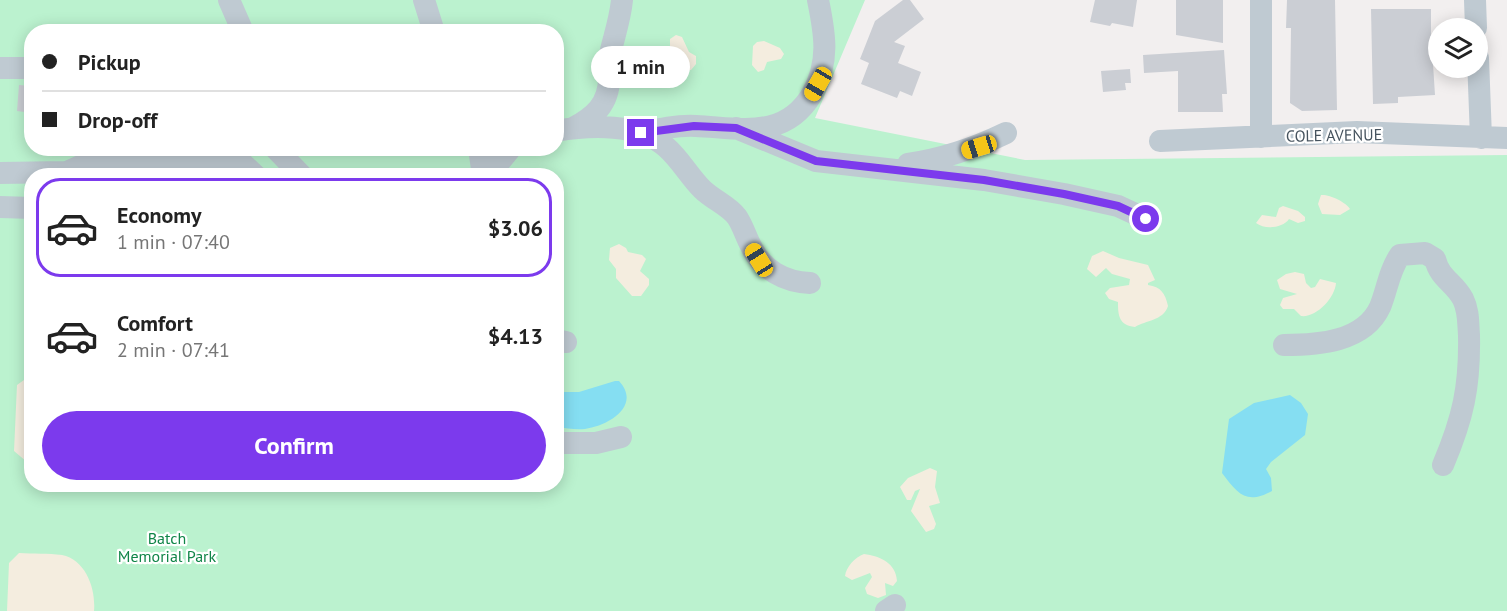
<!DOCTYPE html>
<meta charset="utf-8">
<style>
:root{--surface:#fff;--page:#f2f2f2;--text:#222;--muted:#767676;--line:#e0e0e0;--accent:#7c3aed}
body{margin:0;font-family:"PT Sans",sans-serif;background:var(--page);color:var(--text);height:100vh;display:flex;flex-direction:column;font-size:22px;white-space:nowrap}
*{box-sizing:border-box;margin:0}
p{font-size:20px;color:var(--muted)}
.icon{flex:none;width:33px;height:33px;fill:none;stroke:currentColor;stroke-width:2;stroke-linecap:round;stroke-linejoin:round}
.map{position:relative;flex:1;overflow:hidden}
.sheet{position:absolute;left:24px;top:168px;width:540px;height:324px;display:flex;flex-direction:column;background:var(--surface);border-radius:24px;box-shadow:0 3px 15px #0003}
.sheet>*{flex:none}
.guide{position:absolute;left:24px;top:24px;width:540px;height:132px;border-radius:24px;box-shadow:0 3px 15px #0003;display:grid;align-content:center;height:132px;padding:0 18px;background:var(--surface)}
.buttons{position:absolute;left:1428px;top:18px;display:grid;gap:12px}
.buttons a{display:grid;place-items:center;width:60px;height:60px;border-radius:50%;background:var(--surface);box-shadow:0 3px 15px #0003;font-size:30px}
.end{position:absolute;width:27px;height:27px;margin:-14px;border:8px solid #7c3aed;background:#fff;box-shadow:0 0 0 3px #fff}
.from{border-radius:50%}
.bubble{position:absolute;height:42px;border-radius:21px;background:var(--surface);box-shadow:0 3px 15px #0003;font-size:20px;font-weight:800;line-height:42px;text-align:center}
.car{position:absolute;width:18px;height:36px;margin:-18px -9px;border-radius:8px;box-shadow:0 0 4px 2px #0007;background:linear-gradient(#f5c518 24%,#345 0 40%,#f5c518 0 76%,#345 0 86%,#f5c518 0)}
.guide b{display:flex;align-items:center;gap:21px;height:57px;font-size:22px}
.guide b+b{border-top:2px solid var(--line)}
.guide i{width:15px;height:15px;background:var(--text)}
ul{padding:10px 0 0;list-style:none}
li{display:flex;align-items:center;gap:18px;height:99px;margin:0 12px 9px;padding:0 6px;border:3px solid transparent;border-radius:24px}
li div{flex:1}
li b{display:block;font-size:22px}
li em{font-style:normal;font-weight:800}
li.active{border-color:var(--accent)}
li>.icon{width:54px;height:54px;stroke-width:1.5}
.primary-button{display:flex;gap:12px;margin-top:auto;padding:12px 18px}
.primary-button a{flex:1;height:69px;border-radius:36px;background:var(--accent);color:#fff;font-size:24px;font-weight:800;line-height:69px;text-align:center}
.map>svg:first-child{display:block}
.green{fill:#bbf2cf;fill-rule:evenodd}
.sand{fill:#f4eddf}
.water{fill:#85def2}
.building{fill:#cbced4}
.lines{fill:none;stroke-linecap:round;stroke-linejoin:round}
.minor{stroke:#bfcad2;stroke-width:22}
.route{stroke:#7c3aed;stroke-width:8}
.labels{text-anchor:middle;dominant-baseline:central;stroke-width:4.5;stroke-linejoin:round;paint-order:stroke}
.street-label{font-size:16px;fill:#46535e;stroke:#fff}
.park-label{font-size:16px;fill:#108548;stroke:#fff}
</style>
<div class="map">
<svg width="1507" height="611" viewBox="0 0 1507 611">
<rect width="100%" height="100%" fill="#f2efef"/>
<!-- green -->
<path class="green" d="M 0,0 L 865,0 L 815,118 L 1025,160 L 1507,155 L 1507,611 L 0,611 ZM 32,32 L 556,32 L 556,148 L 32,148 ZM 32,176 L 556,176 L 556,484 L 32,484 Z"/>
<!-- sand -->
<path class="sand" d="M 676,35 L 682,37 L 689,52 L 696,56 L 696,64 L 691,70 L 685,70 L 670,53 L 670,39 Z
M 764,41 L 780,48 L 784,54 L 781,59 L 767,62 L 764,70 L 758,72 L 752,65 L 753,46 L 757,42 Z
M 1321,195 C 1329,194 1346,202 1350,209 L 1340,215 L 1322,214 L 1318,204 Z
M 1283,206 L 1298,211 L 1305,217 L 1305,221 L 1298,223 L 1289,219 C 1283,228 1265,230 1256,223 L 1262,215 L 1276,217 L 1279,208 Z
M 619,244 L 626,248 L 628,252 L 642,255 L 646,259 L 640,271 L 649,279 L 649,285 L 641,296 L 632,296 L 616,278 L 616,269 L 609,260 L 610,248 Z
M 1103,251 L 1119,258 L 1148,265 L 1155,280 L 1148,283 L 1148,285 C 1161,287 1165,293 1168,306 C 1163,321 1146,320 1135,327 C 1119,325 1118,316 1118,302 L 1109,299 L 1105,293 L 1110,288 L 1129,285 L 1130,279 L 1112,274 L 1106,268 L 1096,277 L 1087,269 L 1092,256 Z
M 1295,272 L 1304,274 L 1306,283 L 1311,288 L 1315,287 L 1320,279 L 1336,283 C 1335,298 1316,318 1301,316 L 1294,309 L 1283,309 L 1280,305 L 1283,298 L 1297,294 L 1280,289 L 1277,280 L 1286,274 Z
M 31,375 L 32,462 L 27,462 L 14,451 L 17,385 Z
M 930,468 L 937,471 L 935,487 L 940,503 L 929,506 L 936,524 L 934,529 L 926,532 L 911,511 L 920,489 L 915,491 L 911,500 L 907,500 L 900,487 L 908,478 Z
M 19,553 C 33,554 48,553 62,555 C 86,560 96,589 94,611 L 7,611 L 9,563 Z
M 864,554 C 880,556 896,563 897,581 L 893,586 L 885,583 L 886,595 L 878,598 L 867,594 L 865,588 L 872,577 L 870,573 L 852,580 L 845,576 C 846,567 855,557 864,554 Z"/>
<!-- water -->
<path class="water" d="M 615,381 L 619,381 C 642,406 608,426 585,429 C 575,430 566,428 557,427 L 557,392 L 579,392 Z
M 1290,395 L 1301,403 L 1308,414 L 1305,435 L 1271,462 L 1266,469 L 1271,478 L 1272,491 C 1246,505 1238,494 1222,473 L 1229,419 L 1254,403 Z"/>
<!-- building -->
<path class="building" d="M 903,0 L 910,0 L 924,19 L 894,42 L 905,46 L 898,63 L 921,72 L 912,96 L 900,91 L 897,98 L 861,84 L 869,63 L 860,59 L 875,21 Z
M 1095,0 L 1137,0 L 1133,27 L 1112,23 L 1110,26 L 1090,22 Z
M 1176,0 L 1223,0 L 1223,43 L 1176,35 Z
M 1287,0 L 1335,0 L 1337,110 L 1302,111 L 1290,103 L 1291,28 L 1286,28 Z
M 1371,9 L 1431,9 L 1431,40 L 1435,40 L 1435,64 L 1433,64 L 1435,95 L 1398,97 L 1398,103 L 1373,104 Z
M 1224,50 L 1227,94 L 1222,94 L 1223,112 L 1178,112 L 1178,71 L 1144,73 L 1143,55 Z
M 1130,69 L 1131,83 L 1125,83 L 1126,90 L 1103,92 L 1101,71 Z
M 19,85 L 32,86 L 32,113 L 17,111 Z"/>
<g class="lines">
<!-- minor -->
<path class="minor" d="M 229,0 L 243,32
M 424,0 L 434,32
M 1261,0 L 1261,137
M 1475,0 L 1476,28
M 1478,58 L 1481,138
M 0,68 L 32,68
M 573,128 C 594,117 609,104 609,78 C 609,72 607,66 609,59 C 613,39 620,21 622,0
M 736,128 L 816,161 L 984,180 L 1064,194 L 1118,206 L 1146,219
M 556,131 C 590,125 639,123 666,147 C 680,159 689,176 702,189 C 713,200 728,205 737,217 C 743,226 746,237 751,246 C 762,270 785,282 810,283
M 641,133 C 659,129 677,125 696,126 C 741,128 785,140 812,94 C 830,62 825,34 818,0
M 1160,141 L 1357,132 L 1507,138
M 275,148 L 302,176
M 479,148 L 483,176
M 908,164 C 943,159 975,148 1006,133
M 0,173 L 67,172 L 89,162 L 239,160 L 256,176
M 488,176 L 511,148
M 0,207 L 32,208
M 556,340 L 566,342
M 1284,345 C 1318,345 1364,342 1380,307 C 1387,290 1389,271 1400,255 L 1425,253 L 1435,259 C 1440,279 1454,282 1463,299 C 1469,311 1468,323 1469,335 C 1470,387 1463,418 1443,465
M 556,443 L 596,443 L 621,437
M 886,611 L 895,605"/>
</g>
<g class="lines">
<!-- route -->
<path class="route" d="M 641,133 L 694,126 L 736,128 L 816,161 L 984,180 L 1064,194 L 1118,206 L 1146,219"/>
</g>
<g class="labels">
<!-- street labels -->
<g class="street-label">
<text transform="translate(1334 135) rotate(-1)">COLE AVENUE</text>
</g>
<!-- park labels -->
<g class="park-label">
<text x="167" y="538">Batch<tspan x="167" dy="18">Memorial Park</tspan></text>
</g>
</g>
</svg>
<div class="buttons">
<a><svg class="icon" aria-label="layers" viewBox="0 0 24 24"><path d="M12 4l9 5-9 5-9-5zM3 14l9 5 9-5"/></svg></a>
</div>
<i class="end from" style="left:1146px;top:219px"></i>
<i class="end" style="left:641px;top:133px"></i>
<div class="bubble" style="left:591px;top:46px;width:99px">1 min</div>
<i class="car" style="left:818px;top:84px;rotate:210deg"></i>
<i class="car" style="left:979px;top:147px;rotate:253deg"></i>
<i class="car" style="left:759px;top:260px;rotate:328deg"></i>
<div class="guide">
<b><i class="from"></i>Pickup</b>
<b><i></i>Drop-off</b>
</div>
<section class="sheet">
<ul>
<li class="active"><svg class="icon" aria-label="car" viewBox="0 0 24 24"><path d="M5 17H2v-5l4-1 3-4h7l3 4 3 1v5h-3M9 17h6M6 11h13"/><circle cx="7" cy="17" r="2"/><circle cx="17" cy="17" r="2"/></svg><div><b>Economy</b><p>1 min · 07:40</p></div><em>$3.06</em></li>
<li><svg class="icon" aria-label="car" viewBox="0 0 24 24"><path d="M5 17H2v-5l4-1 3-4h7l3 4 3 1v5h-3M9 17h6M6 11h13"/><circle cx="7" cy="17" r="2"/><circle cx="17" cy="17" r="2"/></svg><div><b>Comfort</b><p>2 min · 07:41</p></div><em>$4.13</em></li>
</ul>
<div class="primary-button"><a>Confirm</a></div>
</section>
</div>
